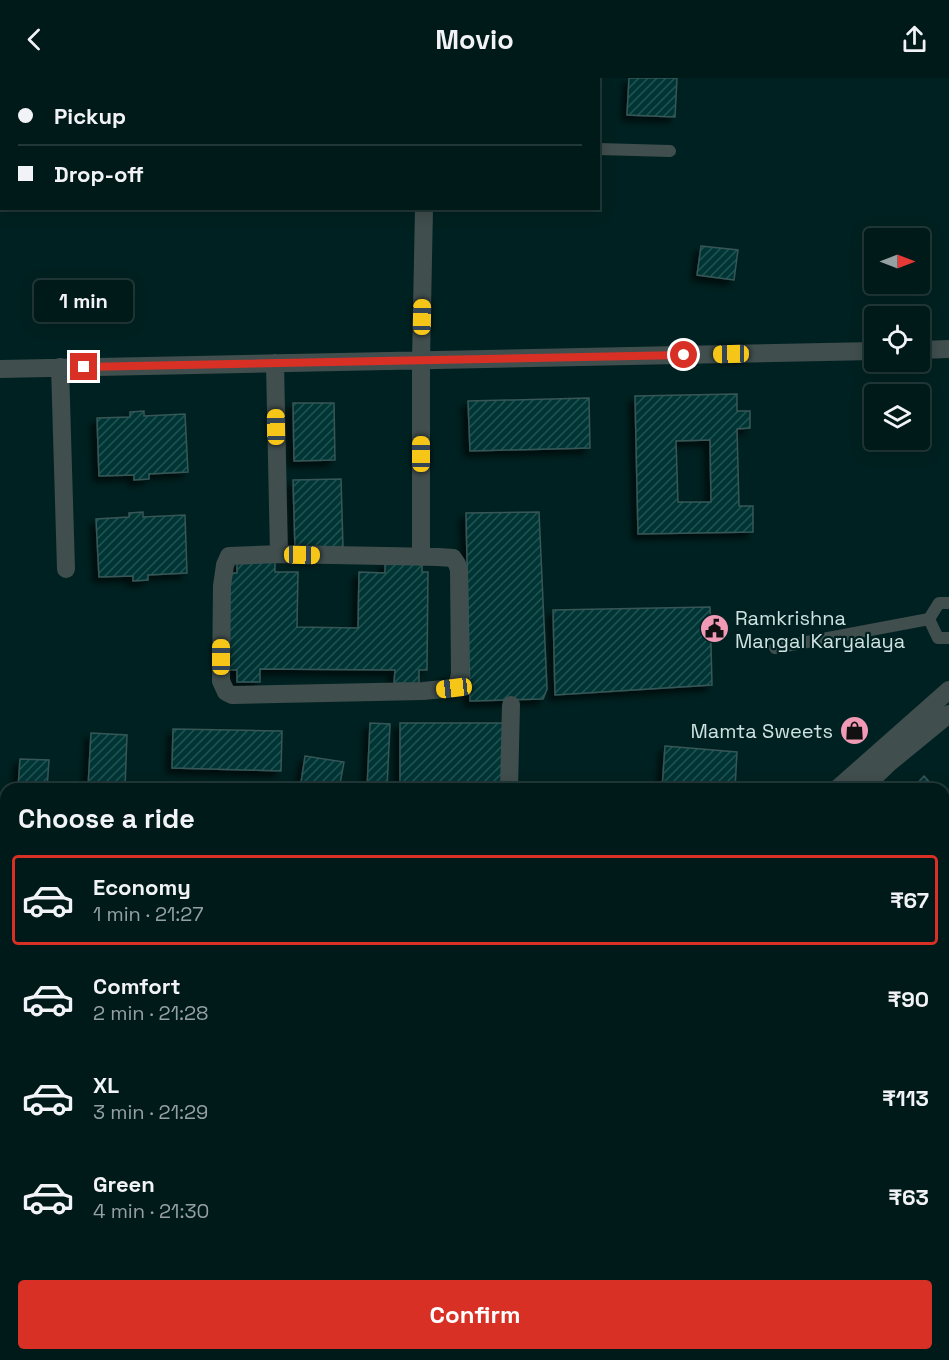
<!DOCTYPE html>
<meta charset="utf-8">
<style>
:root{--surface:#001919;--page:#0e2626;--text:#f1f3f6;--muted:#95a0a2;--line:#223838;--accent:#d93025}
body{margin:0;font-family:"Space Grotesk",sans-serif;background:var(--page);color:var(--text);height:100vh;display:flex;flex-direction:column;font-size:22px;white-space:nowrap}
*{box-sizing:border-box;margin:0}
p{font-size:20px;color:var(--muted)}
.icon{flex:none;width:33px;height:33px;fill:none;stroke:currentColor;stroke-width:2;stroke-linecap:round;stroke-linejoin:round}
.map{position:relative;flex:1;overflow:hidden}
.side{position:absolute;left:0px;top:705px;width:950px;height:578px;display:flex;flex-direction:column;background:var(--surface);border-radius:18px 18px 0 0;box-shadow:0 3px 15px #0003,0 0 0 2px var(--line)}
.side>*{flex:none}
.hud{position:absolute;left:0px;top:0px;width:600px;height:132px;box-shadow:0 3px 15px #0003,0 0 0 2px var(--line);display:grid;align-content:center;height:132px;padding:0 18px;background:var(--surface)}
.needle{width:39px;rotate:90deg}
.tools{position:absolute;left:864px;top:150px;display:grid;gap:12px}
.tools a{display:grid;place-items:center;width:66px;height:66px;border-radius:6px;background:var(--surface);box-shadow:0 3px 15px #0003,0 0 0 2px var(--line);font-size:30px}
.end{position:absolute;width:27px;height:27px;margin:-14px;border:8px solid #d93025;background:#fff;box-shadow:0 0 0 3px #fff}
.from{border-radius:50%}
.bubble{position:absolute;height:42px;border-radius:6px;background:var(--surface);box-shadow:0 3px 15px #0003,0 0 0 2px var(--line);font-size:20px;font-weight:800;line-height:42px;text-align:center}
.car{position:absolute;width:18px;height:36px;margin:-18px -9px;border-radius:8px;box-shadow:0 0 4px 2px #0007;background:linear-gradient(#f5c518 24%,#345 0 40%,#f5c518 0 76%,#345 0 86%,#f5c518 0)}
.hud b{display:flex;align-items:center;gap:21px;height:57px;font-size:22px}
.hud b+b{border-top:2px solid var(--line)}
.hud i{width:15px;height:15px;background:var(--text)}
ul{padding:0;list-style:none}
li{display:flex;align-items:center;gap:18px;height:90px;margin:0 12px 9px;padding:0 6px;border:3px solid transparent;border-radius:6px}
li div{flex:1}
li b{display:block;font-size:22px}
li em{font-style:normal;font-weight:800}
li.selected{border-color:var(--accent)}
li>.icon{width:54px;height:54px;stroke-width:1.5}
h2{padding:0 18px;font-size:27px;line-height:72px}
.button{display:flex;gap:12px;margin-top:auto;padding:12px 18px}
.button a{flex:1;height:69px;border-radius:6px;background:var(--accent);color:#fff;font-size:24px;font-weight:800;line-height:69px;text-align:center}
header{display:flex;justify-content:space-between;align-items:center;height:78px;padding:0 18px;background:var(--surface);font-size:27px;font-weight:800}
.map>svg:first-child{display:block}
.building{fill:url(#building-hatch);stroke:#375757;stroke-width:1.5;fill-rule:evenodd;filter:url(#shadow)}
.lines{fill:none;stroke-linecap:round;stroke-linejoin:round}
.service{stroke:#414e4e;stroke-width:12}
.minor{stroke:#414e4e;stroke-width:18}
.tertiary{stroke:#414e4e;stroke-width:18}
.route{stroke:#d93025;stroke-width:8}
.labels{text-anchor:middle;dominant-baseline:central;stroke-width:4.5;stroke-linejoin:round;paint-order:stroke}
.poi-label{font-size:20px;fill:#cfe1e1;stroke:#002121;text-anchor:start}
</style>
<header><svg class="icon" aria-label="back" viewBox="0 0 24 24"><path d="M15 5l-7 7 7 7"/></svg>Movio<svg class="icon" aria-label="share" viewBox="0 0 24 24"><path d="M12 15V3M7 8l5-5 5 5M5 13v7h14v-7"/></svg></header>
<div class="map">
<svg width="949" height="1282" viewBox="0 0 949 1282">
<defs>
<pattern id="building-hatch" width="6" height="6" patternUnits="userSpaceOnUse" patternTransform="scale(1.5)"><rect width="6" height="6" fill="#003636"/><path d="M-1 1l2-2M0 6l6-6M5 7l2-2" fill="none" stroke="#245353"/></pattern>
<filter id="shadow"><feDropShadow dx="-5.5" dy="5.5" stdDeviation="3" flood-color="#0009"/></filter>
</defs>
<rect width="100%" height="100%" fill="#002121"/>
<!-- building -->
<path class="building" d="M 629,0 L 677,0 L 675,39 L 627,37 Z
M 701,168 L 738,172 L 734,202 L 697,197 Z
M 737,316 L 737,333 L 750,333 L 750,350 L 737,351 L 739,428 L 753,428 L 753,454 L 638,456 L 635,318 ZM 710,362 L 711,424 L 678,424 L 676,363 Z
M 589,320 L 590,370 L 470,373 L 468,323 Z
M 293,325 L 334,325 L 335,382 L 294,383 Z
M 144,333 L 144,338 L 185,336 L 188,394 L 149,396 L 149,401 L 134,402 L 134,397 L 99,398 L 97,340 L 130,339 L 130,334 Z
M 341,401 L 343,469 L 295,471 L 293,402 Z
M 143,434 L 143,439 L 185,437 L 187,495 L 148,497 L 148,502 L 133,503 L 133,498 L 99,499 L 96,441 L 129,439 L 129,435 Z
M 539,434 L 547,611 L 543,621 L 470,623 L 466,435 Z
M 237,483 L 275,483 L 275,494 L 298,494 L 297,549 L 358,550 L 359,494 L 385,495 L 385,484 L 422,484 L 422,494 L 428,494 L 427,592 L 419,592 L 419,606 L 394,605 L 395,592 L 260,591 L 260,604 L 237,604 L 237,592 L 225,592 L 227,495 L 237,495 Z
M 710,529 L 712,607 L 555,617 L 553,532 Z
M 370,645 L 390,646 L 387,711 L 367,711 Z
M 400,645 L 504,645 L 504,710 L 400,710 Z
M 173,651 L 282,653 L 281,693 L 172,690 Z
M 91,655 L 127,657 L 125,710 L 88,709 Z
M 665,668 L 737,674 L 735,711 L 662,711 Z
M 305,678 L 344,684 L 339,711 L 300,711 Z
M 20,681 L 49,682 L 47,711 L 18,711 Z
M 924,698 L 936,711 L 912,711 Z
M 944,719 L 949,724 L 949,757 L 946,760 L 944,757 Z
M 944,803 L 949,809 L 949,839 L 944,834 Z
M 945,887 L 949,892 L 949,911 L 944,906 Z
M 0,907 L 6,907 L 6,996 L 0,985 Z
M 947,975 L 949,975 L 949,1000 L 944,999 Z
M 945,1004 L 949,1005 L 949,1038 L 944,1037 L 944,1011 Z
M 944,1042 L 949,1043 L 949,1067 L 944,1066 Z
M 944,1082 L 949,1083 L 949,1108 L 944,1107 Z
M 944,1112 L 949,1113 L 949,1142 L 944,1141 Z
M 0,1146 L 6,1159 L 5,1171 L 0,1170 Z
M 944,1164 L 949,1165 L 949,1195 L 944,1194 Z
M 6,1266 L 6,1276 L 43,1276 L 41,1282 L 0,1282 Z
M 53,1276 L 67,1276 L 71,1282 L 50,1282 Z
M 507,1276 L 595,1276 L 594,1282 L 507,1282 Z
M 723,1276 L 751,1276 L 757,1278 L 756,1282 L 722,1282 Z
M 769,1276 L 814,1276 L 812,1282 L 791,1282 L 769,1278 Z
M 841,1276 L 879,1276 L 878,1282 L 840,1282 Z"/>
<g class="lines">
<!-- service -->
<path class="service" d="M 598,71 L 670,73
M 929,541 L 938,560 L 949,560
M 775,570 L 929,541 L 939,525 L 949,525
M 942,1282 L 949,1253"/>
<!-- minor -->
<path class="minor" d="M 920,272 L 949,271
M 275,285 L 279,476 L 229,478 L 225,487 L 222,508 L 221,603 L 226,614 L 232,617 L 423,613 L 454,610 L 458,605 L 460,596 L 459,492 L 457,486 L 453,480 L 438,479 L 279,476
M 60,289 L 66,491
M 0,291 L 874,273
M 421,471 L 421,282 L 424,130
M 509,711 L 511,627
M 0,777 L 6,777
M 944,872 L 949,865
M 944,931 L 949,931
M 0,1119 L 6,1121
M 0,1246 L 6,1228
M 398,1282 L 399,1276
M 494,1282 L 495,1276
M 710,1282 L 711,1276
M 820,1282 L 821,1276"/>
<!-- tertiary -->
<path class="tertiary" d="M 837,711 L 949,612
M 862,711 L 889,685 L 949,636
M 0,1077 L 6,1088
M 104,1276 L 107,1282
M 278,1282 L 284,1276
M 309,1282 L 317,1276"/>
</g>
<g class="lines">
<!-- route -->
<path class="route" d="M 84,289 L 684,277"/>
</g>
<!-- icons -->
<defs>
<symbol id="civic-disc" viewBox="-11 -11 22 22"><circle r="9.5" fill="#f09ab6" stroke="#002121"/><path d="M-.6-6.5H3V-4.5H.6V-3L4-1V1h2V6H-6V1h2V-1L-.6-3ZM-1.2 2.5V6h2.4V2.5Z" fill="#111"/></symbol>
<symbol id="shop-disc" viewBox="-11 -11 22 22"><circle r="9.5" fill="#f09ab6" stroke="#002121"/><path d="M-5-2.5h2.3a2.7 3.5 0 0 1 5.4 0H5L5.5 6h-11ZM-1.5-2.5h3a1.5 2.3 0 0 0-3 0Z" fill="#111"/></symbol>
</defs>
<g fill-rule="evenodd">
<use href="#civic-disc" x="698" y="534" width="33" height="33"/>
<use href="#shop-disc" x="838" y="636" width="33" height="33"/>
</g>
<g class="labels">
<!-- poi labels -->
<g class="poi-label">
<text x="735" y="540">Ramkrishna<tspan x="735" dy="23">Mangal Karyalaya</tspan></text>
<text x="833" y="653" text-anchor="end">Mamta Sweets</text>
</g>
</g>
</svg>
<div class="tools">
<a><svg class="needle" viewBox="-14 -14 28 28"><path d="M0-13l5 13h-10z" fill="#e53935"/><path d="M0 13l5-13h-10z" fill="#95a0a2"/></svg></a>
<a><svg class="icon" aria-label="locate" viewBox="0 0 24 24"><circle cx="12" cy="12" r="6"/><path d="M12 2v4M12 18v4M2 12h4M18 12h4"/></svg></a>
<a><svg class="icon" aria-label="layers" viewBox="0 0 24 24"><path d="M12 4l9 5-9 5-9-5zM3 14l9 5 9-5"/></svg></a>
</div>
<i class="end from" style="left:684px;top:277px"></i>
<i class="end" style="left:84px;top:289px"></i>
<div class="bubble" style="left:34px;top:202px;width:99px">1 min</div>
<i class="car" style="left:422px;top:239px;rotate:1deg"></i>
<i class="car" style="left:731px;top:276px;rotate:269deg"></i>
<i class="car" style="left:276px;top:349px;rotate:359deg"></i>
<i class="car" style="left:421px;top:376px;rotate:0deg"></i>
<i class="car" style="left:302px;top:477px;rotate:91deg"></i>
<i class="car" style="left:221px;top:579px;rotate:0deg"></i>
<i class="car" style="left:454px;top:610px;rotate:263deg"></i>
<div class="hud">
<b><i class="from"></i>Pickup</b>
<b><i></i>Drop-off</b>
</div>
<section class="side">
<h2>Choose a ride</h2>
<ul>
<li class="selected"><svg class="icon" aria-label="car" viewBox="0 0 24 24"><path d="M5 17H2v-5l4-1 3-4h7l3 4 3 1v5h-3M9 17h6M6 11h13"/><circle cx="7" cy="17" r="2"/><circle cx="17" cy="17" r="2"/></svg><div><b>Economy</b><p>1 min · 21:27</p></div><em>₹67</em></li>
<li><svg class="icon" aria-label="car" viewBox="0 0 24 24"><path d="M5 17H2v-5l4-1 3-4h7l3 4 3 1v5h-3M9 17h6M6 11h13"/><circle cx="7" cy="17" r="2"/><circle cx="17" cy="17" r="2"/></svg><div><b>Comfort</b><p>2 min · 21:28</p></div><em>₹90</em></li>
<li><svg class="icon" aria-label="car" viewBox="0 0 24 24"><path d="M5 17H2v-5l4-1 3-4h7l3 4 3 1v5h-3M9 17h6M6 11h13"/><circle cx="7" cy="17" r="2"/><circle cx="17" cy="17" r="2"/></svg><div><b>XL</b><p>3 min · 21:29</p></div><em>₹113</em></li>
<li><svg class="icon" aria-label="car" viewBox="0 0 24 24"><path d="M5 17H2v-5l4-1 3-4h7l3 4 3 1v5h-3M9 17h6M6 11h13"/><circle cx="7" cy="17" r="2"/><circle cx="17" cy="17" r="2"/></svg><div><b>Green</b><p>4 min · 21:30</p></div><em>₹63</em></li>
</ul>
<div class="button"><a>Confirm</a></div>
</section>
</div>
